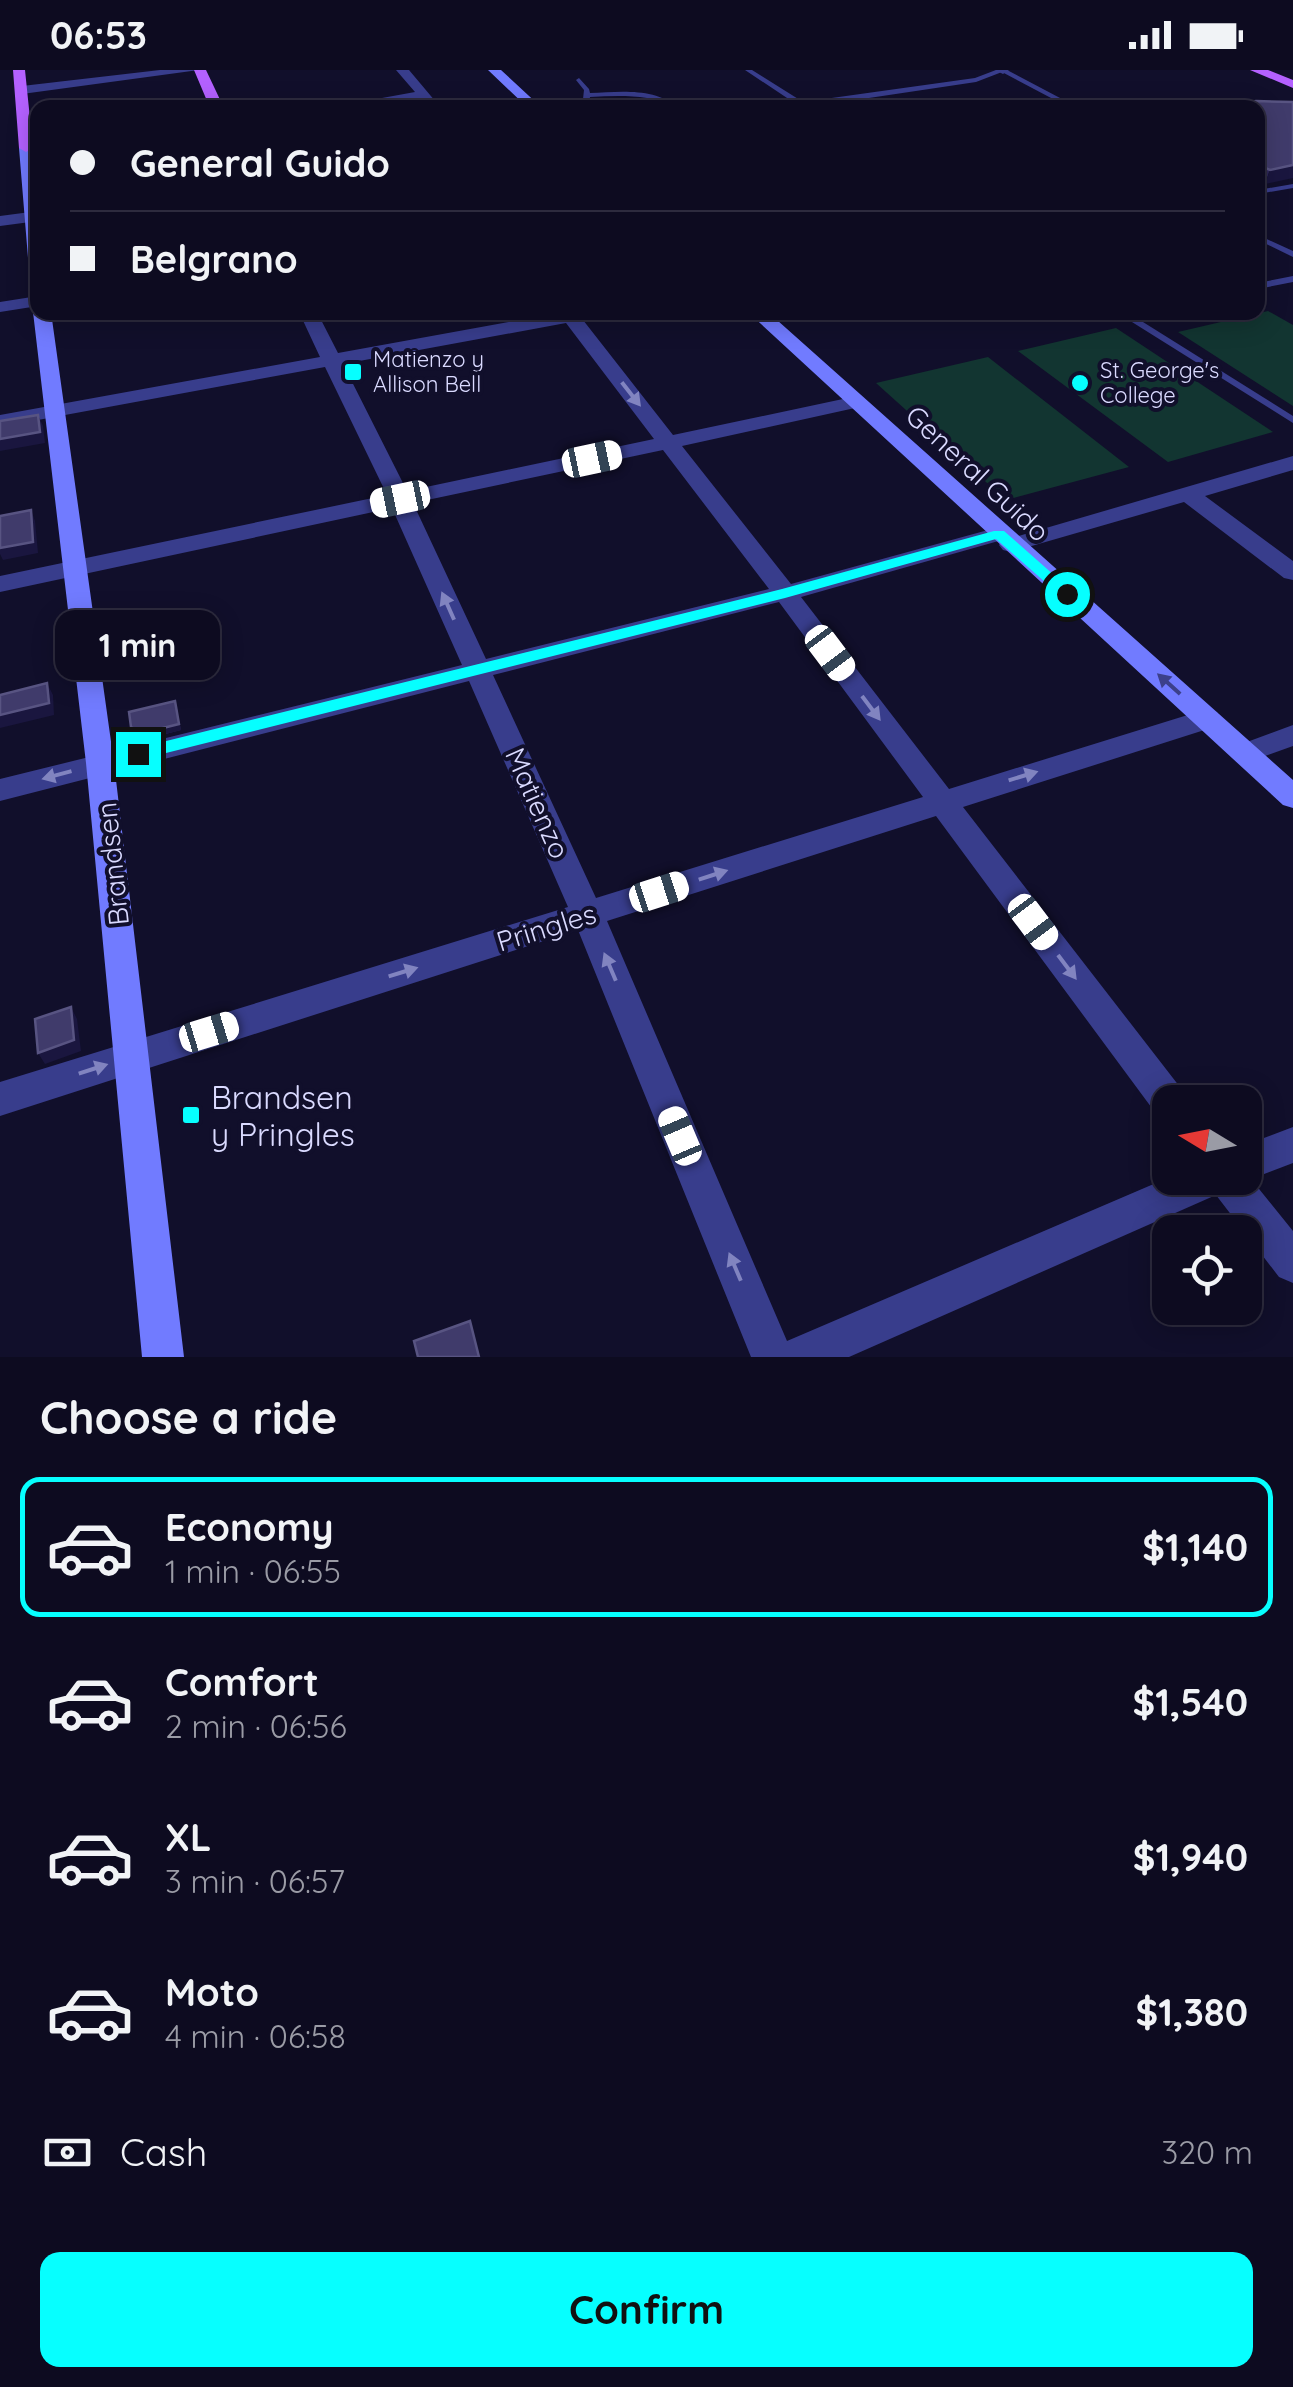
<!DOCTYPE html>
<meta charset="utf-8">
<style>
:root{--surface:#0d0b20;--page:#1b192d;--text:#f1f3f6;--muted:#9a9ba5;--line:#2d2b3e;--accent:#06ffff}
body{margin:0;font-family:Quicksand,sans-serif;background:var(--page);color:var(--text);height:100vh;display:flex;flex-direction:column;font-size:38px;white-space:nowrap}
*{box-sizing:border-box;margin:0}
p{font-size:32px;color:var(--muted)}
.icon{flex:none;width:55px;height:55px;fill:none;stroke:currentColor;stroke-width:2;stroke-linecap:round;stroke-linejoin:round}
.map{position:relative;height:1287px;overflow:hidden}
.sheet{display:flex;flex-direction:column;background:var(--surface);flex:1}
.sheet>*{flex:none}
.top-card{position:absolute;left:30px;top:30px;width:1235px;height:220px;border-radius:20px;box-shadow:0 5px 25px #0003,0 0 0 2px var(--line);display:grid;align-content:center;height:220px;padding:0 40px;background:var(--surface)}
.needle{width:65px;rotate:280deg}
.fabs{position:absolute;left:1152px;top:1015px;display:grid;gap:20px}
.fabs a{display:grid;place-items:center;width:110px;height:110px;border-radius:20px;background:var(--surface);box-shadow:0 5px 25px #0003,0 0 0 2px var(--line);font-size:50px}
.end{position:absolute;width:45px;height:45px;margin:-22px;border:12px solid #06ffff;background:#111;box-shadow:0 0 0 5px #111}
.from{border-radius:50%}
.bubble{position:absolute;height:70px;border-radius:20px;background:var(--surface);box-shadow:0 5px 25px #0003,0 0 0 2px var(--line);font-size:32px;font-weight:700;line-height:70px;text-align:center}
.car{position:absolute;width:30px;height:60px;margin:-30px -15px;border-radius:12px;box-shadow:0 0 8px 2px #0007;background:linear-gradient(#fff 24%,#345 0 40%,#fff 0 76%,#345 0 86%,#fff 0)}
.top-card b{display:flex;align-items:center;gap:35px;height:95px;font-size:38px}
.top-card b+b{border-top:2px solid var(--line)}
.top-card i{width:25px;height:25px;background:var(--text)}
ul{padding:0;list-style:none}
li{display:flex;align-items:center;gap:30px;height:140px;margin:0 20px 15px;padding:0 20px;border:5px solid transparent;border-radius:20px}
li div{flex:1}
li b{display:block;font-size:38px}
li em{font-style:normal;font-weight:700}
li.on{border-color:var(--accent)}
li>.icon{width:90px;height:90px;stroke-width:1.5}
h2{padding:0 40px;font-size:45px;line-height:120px}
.pay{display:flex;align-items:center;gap:25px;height:110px;padding:0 40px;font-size:38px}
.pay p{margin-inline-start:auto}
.button{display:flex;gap:20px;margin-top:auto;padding:20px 40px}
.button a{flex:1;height:115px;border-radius:20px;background:var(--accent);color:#111;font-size:40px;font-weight:700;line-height:115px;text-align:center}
.status{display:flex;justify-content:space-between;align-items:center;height:70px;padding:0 50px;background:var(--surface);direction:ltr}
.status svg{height:28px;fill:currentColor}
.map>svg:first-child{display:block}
.green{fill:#123531}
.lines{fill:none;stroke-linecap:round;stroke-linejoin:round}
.service{fill:#383d8c;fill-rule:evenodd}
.minor{fill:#383d8c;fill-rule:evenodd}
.secondary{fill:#717bff;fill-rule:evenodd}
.primary{fill:#b461ff;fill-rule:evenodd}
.wall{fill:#2d2759}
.shaded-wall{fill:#1a163f}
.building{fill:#403b6b;stroke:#585482;stroke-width:2.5}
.oneway{fill:#8184c0}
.oneway2{fill:#3c408a}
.route{fill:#06ffff}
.poi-dot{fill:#06ffff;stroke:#110f2b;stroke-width:4}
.labels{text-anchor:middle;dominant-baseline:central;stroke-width:8;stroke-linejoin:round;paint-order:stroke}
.far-poi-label{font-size:22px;fill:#dadaff;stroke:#110f2b;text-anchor:start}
.street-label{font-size:28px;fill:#dadaff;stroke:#110f2b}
.near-poi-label{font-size:32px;fill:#dadaff;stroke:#110f2b;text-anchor:start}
</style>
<div class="status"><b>06:53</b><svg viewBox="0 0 49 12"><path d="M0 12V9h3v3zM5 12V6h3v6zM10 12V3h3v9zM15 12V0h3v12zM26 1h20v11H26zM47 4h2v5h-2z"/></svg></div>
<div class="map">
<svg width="1293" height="1287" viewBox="0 0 1293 1287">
<rect width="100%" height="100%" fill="#110f2b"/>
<!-- green -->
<path class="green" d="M 1268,241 L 1293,255 L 1293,336 L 1178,262 Z
M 1116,258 L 1273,362 L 1168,392 L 1018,281 Z
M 988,287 L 1129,397 L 1006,430 L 876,313 Z"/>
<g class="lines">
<!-- service -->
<path class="service" d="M 745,0 L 752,0 L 803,32 L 975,8 L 996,0 L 1007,0 L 1079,38 L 1070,38 L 1002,2 L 976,12 L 802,38 Z
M 579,8 L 589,19 L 590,23 C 619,22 655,17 678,38 C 667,37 659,30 647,28 C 628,25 609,26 590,27 L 588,38 L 582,38 L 584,20 L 576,10 Z
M 1293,114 L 1293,118 L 1258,124 L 1258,120 Z
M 1258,165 L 1293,181 L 1293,187 L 1258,170 Z
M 1293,206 L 1293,212 L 1258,219 L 1258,213 Z
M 1116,242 L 1127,242 L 1293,346 L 1293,353 Z"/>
<!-- minor -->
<path class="minor" d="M 160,0 L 199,0 L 22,24 L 15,20 L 22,16 Z
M 396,0 L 409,0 L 441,38 L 429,38 L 422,30 L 365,38 L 327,38 L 415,22 Z
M 995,0 L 1009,0 L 1003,4 Z
M 38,141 L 38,151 L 0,156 L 0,146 Z
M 38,226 L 38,236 L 0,242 L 0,232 Z
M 299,242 L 317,242 L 338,283 L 563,242 L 605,242 L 583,250 L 673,365 L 857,326 L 864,328 L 864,336 L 682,376 L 791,514 L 999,457 L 1007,459 L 1011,464 L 1008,469 L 1293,386 L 1293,400 L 1205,426 L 1293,491 L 1293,510 L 1284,508 L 1184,432 L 1011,482 L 1003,480 L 999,475 L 1002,470 L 801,527 L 949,719 L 1207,639 L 1217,642 L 1221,649 L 1217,656 L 963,737 L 1183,1021 L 1188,1032 L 1170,1032 L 1170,1050 L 1157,1045 L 936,746 L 607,851 L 787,1271 L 1170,1107 L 1245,1108 L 1245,1075 L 1293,1057 L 1293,1093 L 1251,1109 L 1293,1161 L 1293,1213 L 1279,1207 L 1216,1125 L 849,1287 L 751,1287 L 578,860 L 0,1046 L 0,1012 L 568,837 L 469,611 L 0,731 L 0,709 L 462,595 L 392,438 L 0,522 L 0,506 L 387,425 L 325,297 L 0,357 L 0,345 L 320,287 ZM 566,253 L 654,369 L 407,421 L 343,294 ZM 663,380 L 769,519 L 486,589 L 413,433 ZM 779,532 L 923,727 L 596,828 L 493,605 Z
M 1293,655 L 1293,676 L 1246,693 L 1236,690 L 1232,683 L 1236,676 Z"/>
<!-- secondary -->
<path class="secondary" d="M 488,0 L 501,0 L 542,38 L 528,38 Z
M 26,74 L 33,78 L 38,205 L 29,200 L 19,78 Z
M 38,238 L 38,242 L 51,242 L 114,693 L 184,1287 L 142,1287 L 86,693 L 33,242 Z
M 748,242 L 768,242 L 1293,710 L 1293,738 L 1283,735 Z"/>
<!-- primary -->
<path class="primary" d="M 13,0 L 25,0 L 33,78 L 26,82 L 19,78 Z
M 194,0 L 206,0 L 224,38 L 210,38 Z
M 1250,0 L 1268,0 L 1293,10 L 1293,18 Z"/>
</g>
<!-- wall -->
<path class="wall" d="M 1293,32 L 1265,114 L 1258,111 L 1258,38 Z
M 175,631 L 181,660 L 146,669 L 133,663 L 131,657 Z"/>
<!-- shaded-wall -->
<path class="shaded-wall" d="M 1293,95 L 1293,108 L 1265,114 L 1270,100 Z
M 38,345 L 43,356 L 45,373 L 0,381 L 0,369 Z
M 31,440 L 35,451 L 38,483 L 3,490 L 0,484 L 0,478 Z
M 47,613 L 53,625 L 54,645 L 0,658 L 0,645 Z
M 175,631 L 181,660 L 146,669 L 143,663 Z
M 71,937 L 77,949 L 81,981 L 45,994 L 38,983 Z"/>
<!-- building -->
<path class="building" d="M 1256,31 L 1293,32 L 1293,95 L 1270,100 L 1258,95 L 1258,38 L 1222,38 Z
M 38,345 L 40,362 L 0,369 L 0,351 Z
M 31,440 L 33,472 L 0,478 L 0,446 Z
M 47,613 L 49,633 L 0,645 L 0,625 Z
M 175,631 L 179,654 L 143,663 L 131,657 L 129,642 Z
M 71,937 L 74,970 L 38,983 L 35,949 Z
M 470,1251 L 479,1287 L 418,1287 L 414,1271 Z"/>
<!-- one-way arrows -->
<defs><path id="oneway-solid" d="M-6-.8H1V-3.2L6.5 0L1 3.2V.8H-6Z" transform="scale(2.5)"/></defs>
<g class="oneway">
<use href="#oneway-solid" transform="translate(631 324) rotate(52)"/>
<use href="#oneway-solid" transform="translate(448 536) rotate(-114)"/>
<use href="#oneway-solid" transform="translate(871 638) rotate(53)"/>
<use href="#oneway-solid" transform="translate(57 705) rotate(165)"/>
<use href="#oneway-solid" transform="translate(1023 706) rotate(-17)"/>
<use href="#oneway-solid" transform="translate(713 805) rotate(-18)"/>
<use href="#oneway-solid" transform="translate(610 897) rotate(-113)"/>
<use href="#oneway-solid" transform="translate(1067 897) rotate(53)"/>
<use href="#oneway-solid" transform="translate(403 902) rotate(-17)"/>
<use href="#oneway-solid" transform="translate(93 999) rotate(-18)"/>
<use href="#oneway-solid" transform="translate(735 1197) rotate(-113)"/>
</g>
<use class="oneway2" href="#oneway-solid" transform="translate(1169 614) rotate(-138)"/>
<!-- route -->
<path class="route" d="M 994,461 L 1004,461 L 1072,521 L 1072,527 L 1062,527 L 996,469 L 785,528 L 138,690 L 130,684 L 138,678 L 782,519 Z"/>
<!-- markers -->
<g class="poi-dot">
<rect x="343" y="292" width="20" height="20" rx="5"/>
<circle cx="1080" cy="313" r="10"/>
<rect x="181" y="1035" width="20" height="20" rx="5"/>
</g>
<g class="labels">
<!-- far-poi labels -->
<g class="far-poi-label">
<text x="373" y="289">Matienzo y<tspan x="373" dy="25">Allison Bell</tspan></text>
<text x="1100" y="300">St. George's<tspan x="1100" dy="25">College</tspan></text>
</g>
<!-- street labels -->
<g class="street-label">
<text transform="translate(978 403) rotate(43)">General Guido</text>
<text transform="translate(538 733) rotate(66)">Matienzo</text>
<text transform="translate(112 794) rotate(-96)">Brandsen</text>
<text transform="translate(546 857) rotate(-17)">Pringles</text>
</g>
<!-- near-poi labels -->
<g class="near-poi-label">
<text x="211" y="1027">Brandsen<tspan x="211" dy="37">y Pringles</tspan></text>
</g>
</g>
</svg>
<div class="fabs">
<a><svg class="needle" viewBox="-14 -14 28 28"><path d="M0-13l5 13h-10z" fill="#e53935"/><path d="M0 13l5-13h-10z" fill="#9a9ba5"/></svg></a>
<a><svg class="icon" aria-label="locate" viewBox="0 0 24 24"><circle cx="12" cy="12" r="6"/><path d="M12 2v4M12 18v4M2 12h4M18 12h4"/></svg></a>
</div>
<i class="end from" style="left:1067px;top:524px"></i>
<i class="end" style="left:138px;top:684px"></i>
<div class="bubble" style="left:55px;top:540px;width:165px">1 min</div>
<i class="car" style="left:592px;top:389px;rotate:78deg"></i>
<i class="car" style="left:400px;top:429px;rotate:258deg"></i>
<i class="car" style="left:830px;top:583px;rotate:143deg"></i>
<i class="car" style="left:659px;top:822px;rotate:72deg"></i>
<i class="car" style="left:1033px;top:852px;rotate:143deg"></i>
<i class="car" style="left:209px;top:962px;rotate:73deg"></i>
<i class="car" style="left:680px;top:1066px;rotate:337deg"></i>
<div class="top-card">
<b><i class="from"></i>General Guido</b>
<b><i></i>Belgrano</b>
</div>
</div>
<section class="sheet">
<h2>Choose a ride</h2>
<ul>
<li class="on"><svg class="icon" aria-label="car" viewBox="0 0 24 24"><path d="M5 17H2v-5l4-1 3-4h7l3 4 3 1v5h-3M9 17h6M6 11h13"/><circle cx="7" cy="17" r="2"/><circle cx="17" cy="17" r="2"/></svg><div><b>Economy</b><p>1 min · 06:55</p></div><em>$1,140</em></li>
<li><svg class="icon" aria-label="car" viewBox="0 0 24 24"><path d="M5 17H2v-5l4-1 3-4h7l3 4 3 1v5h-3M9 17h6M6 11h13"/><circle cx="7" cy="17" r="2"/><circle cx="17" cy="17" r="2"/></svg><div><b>Comfort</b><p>2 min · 06:56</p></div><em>$1,540</em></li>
<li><svg class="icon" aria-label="car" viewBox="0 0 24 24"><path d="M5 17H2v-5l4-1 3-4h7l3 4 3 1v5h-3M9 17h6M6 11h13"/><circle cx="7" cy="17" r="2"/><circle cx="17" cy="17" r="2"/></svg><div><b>XL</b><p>3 min · 06:57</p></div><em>$1,940</em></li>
<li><svg class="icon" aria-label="car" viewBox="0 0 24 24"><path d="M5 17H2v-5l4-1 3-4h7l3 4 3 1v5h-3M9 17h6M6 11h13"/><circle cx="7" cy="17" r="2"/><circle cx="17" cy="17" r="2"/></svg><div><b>Moto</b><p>4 min · 06:58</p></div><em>$1,380</em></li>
</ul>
<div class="pay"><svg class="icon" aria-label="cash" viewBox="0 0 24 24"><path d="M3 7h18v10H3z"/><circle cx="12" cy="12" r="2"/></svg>Cash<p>320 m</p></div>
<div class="button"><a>Confirm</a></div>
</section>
